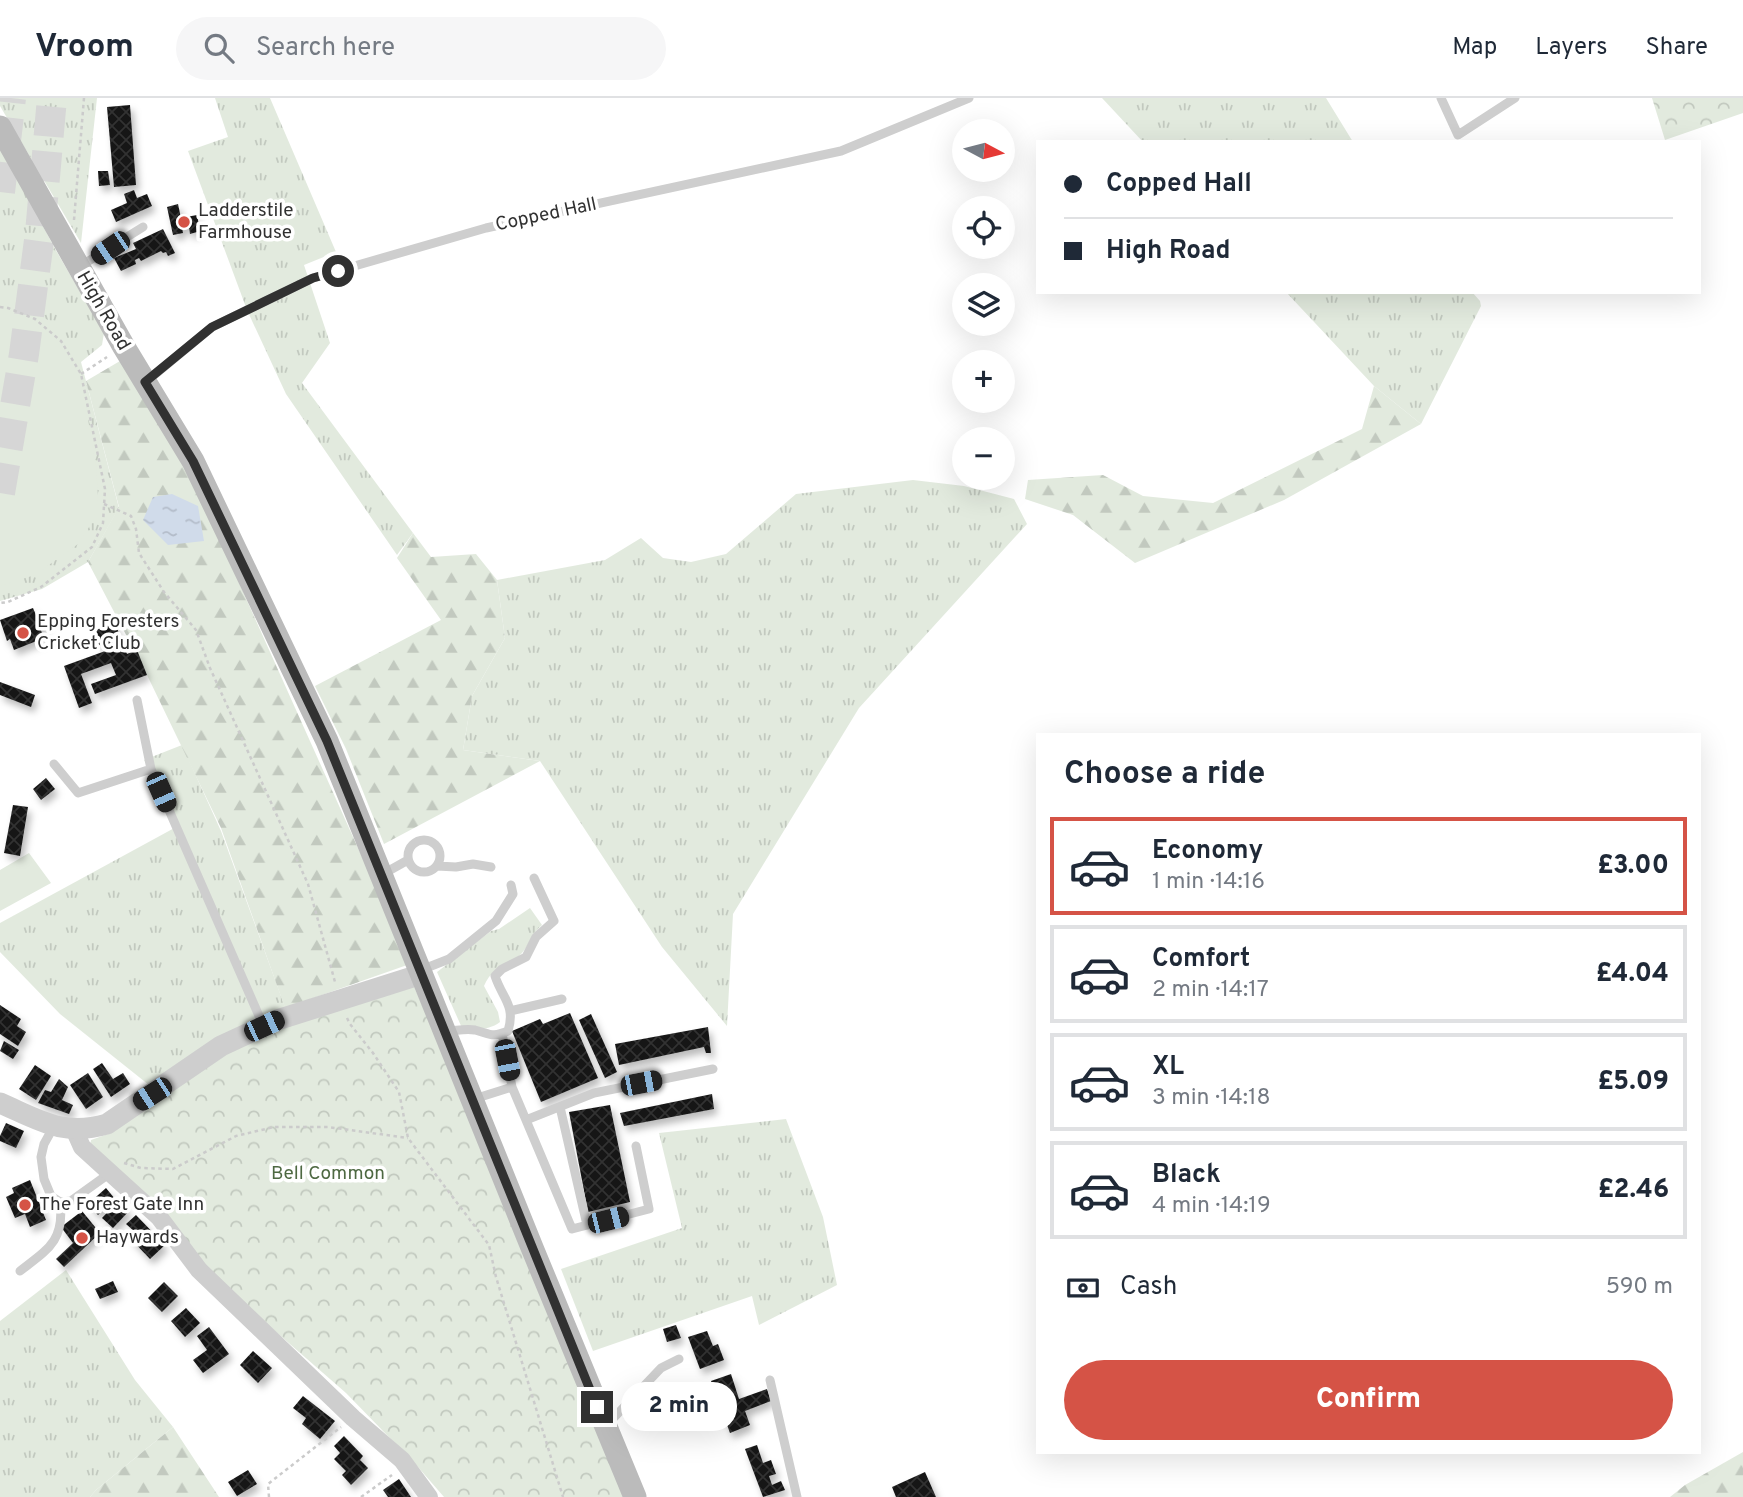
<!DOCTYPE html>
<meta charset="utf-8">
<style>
:root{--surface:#fff;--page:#f6f6f7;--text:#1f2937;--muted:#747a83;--line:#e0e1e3;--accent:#d55346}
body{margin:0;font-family:Overpass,sans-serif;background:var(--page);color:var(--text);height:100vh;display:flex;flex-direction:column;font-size:26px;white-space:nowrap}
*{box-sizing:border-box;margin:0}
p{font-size:23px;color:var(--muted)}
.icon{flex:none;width:38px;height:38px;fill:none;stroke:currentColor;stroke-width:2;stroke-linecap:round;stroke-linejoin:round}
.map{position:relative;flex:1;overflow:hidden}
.sheet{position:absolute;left:1036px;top:635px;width:665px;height:721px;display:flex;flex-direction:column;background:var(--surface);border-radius:0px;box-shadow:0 7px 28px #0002}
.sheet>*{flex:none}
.hud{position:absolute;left:1036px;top:42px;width:665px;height:154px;border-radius:0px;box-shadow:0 7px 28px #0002;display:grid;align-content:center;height:154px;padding:0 28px;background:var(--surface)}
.needle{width:46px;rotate:97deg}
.fabs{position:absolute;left:952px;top:21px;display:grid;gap:14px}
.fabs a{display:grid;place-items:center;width:63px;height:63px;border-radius:50%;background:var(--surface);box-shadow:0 7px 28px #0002;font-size:35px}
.end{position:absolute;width:32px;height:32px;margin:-16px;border:9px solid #313131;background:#fff;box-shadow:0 0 0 4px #fff}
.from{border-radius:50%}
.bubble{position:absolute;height:49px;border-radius:24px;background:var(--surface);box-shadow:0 7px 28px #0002;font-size:23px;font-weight:800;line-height:49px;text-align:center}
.car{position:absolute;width:21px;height:42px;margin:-21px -10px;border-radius:9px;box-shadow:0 0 5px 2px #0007;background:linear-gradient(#222 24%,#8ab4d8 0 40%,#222 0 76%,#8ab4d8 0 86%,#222 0)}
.hud b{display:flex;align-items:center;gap:24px;height:66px;font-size:26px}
.hud b+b{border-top:2px solid var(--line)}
.hud i{width:18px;height:18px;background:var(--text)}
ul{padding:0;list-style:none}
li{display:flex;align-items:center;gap:21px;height:98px;margin:0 14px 10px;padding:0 14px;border:4px solid var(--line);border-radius:0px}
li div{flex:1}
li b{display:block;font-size:26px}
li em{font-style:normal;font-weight:800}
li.current{border-color:var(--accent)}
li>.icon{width:63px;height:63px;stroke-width:1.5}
h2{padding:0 28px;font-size:32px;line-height:84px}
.pay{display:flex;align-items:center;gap:18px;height:77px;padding:0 28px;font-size:26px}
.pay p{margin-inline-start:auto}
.cta{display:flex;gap:14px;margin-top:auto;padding:14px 28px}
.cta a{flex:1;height:80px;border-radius:42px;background:var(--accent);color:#fff;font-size:28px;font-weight:800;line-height:80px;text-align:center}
header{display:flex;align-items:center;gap:42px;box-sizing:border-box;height:98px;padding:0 35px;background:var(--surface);border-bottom:2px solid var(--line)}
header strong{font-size:33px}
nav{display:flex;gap:38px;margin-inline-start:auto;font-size:24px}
.search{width:490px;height:63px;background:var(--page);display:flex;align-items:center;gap:18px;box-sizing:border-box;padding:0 24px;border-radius:38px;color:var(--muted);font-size:26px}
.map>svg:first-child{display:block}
.grass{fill:url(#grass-tufts)}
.forest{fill:url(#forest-firs)}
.park{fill:url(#park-crowns)}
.pitch{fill:#e2eade}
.water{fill:url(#water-ripples)}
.building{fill:url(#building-cross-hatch);filter:url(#shadow)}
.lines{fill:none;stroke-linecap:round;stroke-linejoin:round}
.motorway-tunnel{stroke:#d6d6d6;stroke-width:30;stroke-dasharray:30 15;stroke-linecap:butt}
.path{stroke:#cbcbcb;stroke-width:2.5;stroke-dasharray:3.5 3.5;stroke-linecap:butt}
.service{stroke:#cecece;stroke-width:9}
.minor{stroke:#cecece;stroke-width:18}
.tertiary{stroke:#cecece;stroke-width:21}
.secondary{stroke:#bbb;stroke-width:23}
.route{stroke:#313131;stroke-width:9}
.poi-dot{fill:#d55346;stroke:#fff;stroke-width:2.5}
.labels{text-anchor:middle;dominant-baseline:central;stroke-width:7;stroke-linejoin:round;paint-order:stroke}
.poi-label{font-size:19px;fill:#313131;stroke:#fff;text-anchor:start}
.street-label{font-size:19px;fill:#313131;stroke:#fff}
.park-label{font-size:19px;fill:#4e6942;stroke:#fff}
</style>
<header>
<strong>Vroom</strong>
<div class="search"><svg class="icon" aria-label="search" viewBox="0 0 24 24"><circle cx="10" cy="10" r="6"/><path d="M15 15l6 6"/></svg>Search here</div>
<nav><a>Map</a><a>Layers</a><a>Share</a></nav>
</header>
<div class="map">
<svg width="1743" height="1399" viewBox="0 0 1743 1399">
<defs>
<pattern id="grass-tufts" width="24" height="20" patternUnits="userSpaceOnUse" patternTransform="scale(1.75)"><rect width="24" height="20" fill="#e2eade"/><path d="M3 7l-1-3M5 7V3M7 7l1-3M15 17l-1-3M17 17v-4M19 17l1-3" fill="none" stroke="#c2c9bf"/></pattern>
<pattern id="forest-firs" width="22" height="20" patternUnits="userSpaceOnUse" patternTransform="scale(1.75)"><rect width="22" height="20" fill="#e2eade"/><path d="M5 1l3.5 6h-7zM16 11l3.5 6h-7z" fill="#c2c9bf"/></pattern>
<pattern id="park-crowns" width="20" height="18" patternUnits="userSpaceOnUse" patternTransform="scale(1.75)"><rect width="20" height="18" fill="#e2eade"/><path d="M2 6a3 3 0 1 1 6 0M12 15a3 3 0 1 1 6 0" fill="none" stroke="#c2c9bf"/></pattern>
<pattern id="water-ripples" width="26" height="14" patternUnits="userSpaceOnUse" patternTransform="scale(1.75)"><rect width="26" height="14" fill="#d0dbea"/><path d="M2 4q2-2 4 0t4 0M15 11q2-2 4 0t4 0" fill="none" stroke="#b3bcc9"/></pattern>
<pattern id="building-cross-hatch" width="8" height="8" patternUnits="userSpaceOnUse" patternTransform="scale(1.75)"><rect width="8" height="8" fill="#181818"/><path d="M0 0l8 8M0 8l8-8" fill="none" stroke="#313131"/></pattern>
<filter id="shadow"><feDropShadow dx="3.5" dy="5.5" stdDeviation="3.5" flood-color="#0004"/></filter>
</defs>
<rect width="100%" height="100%" fill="#fff"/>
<!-- grass -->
<path class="grass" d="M 0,0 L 97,0 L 81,145 L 0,8 Z
M 215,0 L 270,0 L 336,154 L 304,167 L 330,245 L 302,285 L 413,435 L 397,457 L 286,296 L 247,212 L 188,53 L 228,39 Z
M 1102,0 L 1326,0 L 1353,44 L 1143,44 Z
M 0,47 L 54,149 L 104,235 L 102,247 L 81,264 L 119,410 L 88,464 L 42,491 L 0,503 Z
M 1286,194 L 1472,194 L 1480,203 L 1481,208 L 1421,326 L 1374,288 Z
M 913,382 L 964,388 L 1014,401 L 1027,426 L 859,610 L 733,816 L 727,928 L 662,849 L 540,663 L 463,652 L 472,598 L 505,540 L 497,482 L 605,462 L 641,440 L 663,460 L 691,464 L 726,456 L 796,396 Z
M 182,647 L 221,733 L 285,909 L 149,987 L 60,916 L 0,854 L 0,825 L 178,728 L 144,662 Z
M 530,810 L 542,827 C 531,836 530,846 522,855 C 509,869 492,868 484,888 L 498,914 L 500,924 C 488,933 477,931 462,930 L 437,874 L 491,833 L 499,831 Z
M 786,1021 L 823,1119 L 837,1187 L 759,1227 L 752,1198 L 593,1253 L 561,1171 L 682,1130 L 659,1035 Z
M 66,1172 L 135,1282 L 173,1329 L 96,1392 L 90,1399 L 0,1399 L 0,1223 Z"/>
<!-- forest -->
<path class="forest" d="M 120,263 L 179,351 L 410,866 L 285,910 L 221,730 L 147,577 L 88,464 L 119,409 L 86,283 Z
M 1374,288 L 1421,326 L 1284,402 L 1135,465 L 1073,417 L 1025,401 L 1028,382 L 1103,377 L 1143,398 L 1213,405 L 1362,331 Z
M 413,435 L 431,459 L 476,456 L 497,482 L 505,540 L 472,598 L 463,652 L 540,663 L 384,746 L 346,651 L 315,588 L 441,522 L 397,460 Z
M 173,1329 L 219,1399 L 90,1399 L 96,1392 Z
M 1743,1354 L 1743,1399 L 1670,1399 L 1685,1387 Z"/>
<!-- park -->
<path class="park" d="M 1652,0 L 1743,0 L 1743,15 L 1665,42 Z
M 413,886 L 494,1074 L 627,1399 L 444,1399 L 418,1369 L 346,1295 L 206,1173 L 90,1048 L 91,1042 L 108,1036 L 249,941 Z"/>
<!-- pitch -->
<path class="pitch" d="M 0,203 L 6,204 L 53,224 L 78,264 L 96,367 L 98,400 L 93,423 L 78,446 L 35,477 L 0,488 Z
M 29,755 L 51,785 L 0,813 L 0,772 Z"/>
<!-- water -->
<path class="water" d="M 172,396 L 198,408 L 204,443 L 168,447 L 143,422 L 153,399 Z"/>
<!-- building -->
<path class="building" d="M 130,7 L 136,87 L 114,89 L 107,9 Z
M 98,73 L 108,73 L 110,87 L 99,88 Z
M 134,92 L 137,100 L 147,96 L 152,108 L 116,124 L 111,112 L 127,105 L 124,96 Z
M 178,106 L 181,120 L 197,117 L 199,127 L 196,128 L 197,134 L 190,136 L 189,129 L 182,130 L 183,135 L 173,137 L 167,109 Z
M 163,131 L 175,155 L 168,158 L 166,154 L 163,155 L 161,153 L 141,163 L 139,160 L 135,162 L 136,166 L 121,173 L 114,160 L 136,151 L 133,145 Z
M 33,510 L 36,517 L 42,515 L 47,527 L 40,530 L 44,540 L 14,552 L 10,541 L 7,543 L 0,522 Z
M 115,525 L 127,556 L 137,552 L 147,577 L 95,596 L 91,586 L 116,577 L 111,565 L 81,576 L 92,605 L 79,610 L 64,568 L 108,552 L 105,545 L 99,548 L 93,533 Z
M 0,584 L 35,597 L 31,609 L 0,597 Z
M 46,680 L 55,691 L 41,702 L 33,691 Z
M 13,707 L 28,709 L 20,758 L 4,755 Z
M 0,907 L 21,921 L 17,928 L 26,934 L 18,948 L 0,936 Z
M 570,915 L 598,980 L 541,1004 L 512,933 L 540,921 L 543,926 Z
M 591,916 L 617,974 L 605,980 L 579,922 Z
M 708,929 L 711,955 L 706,955 L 704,949 L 619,967 L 615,946 Z
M 4,943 L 19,952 L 13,961 L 0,953 Z
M 102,965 L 113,981 L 123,975 L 130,986 L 111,999 L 93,971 Z
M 35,967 L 51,978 L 36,1002 L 19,991 Z
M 88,975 L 103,999 L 86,1011 L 70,987 Z
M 59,981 L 68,989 L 62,1002 L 73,1007 L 69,1016 L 38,1005 L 45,992 L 51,994 Z
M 712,996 L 714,1011 L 624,1028 L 620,1015 Z
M 610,1007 L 630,1104 L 588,1114 L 569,1014 Z
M 6,1025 L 24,1033 L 16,1050 L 0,1043 L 0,1038 Z
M 30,1082 L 46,1122 L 30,1129 L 25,1116 L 15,1120 L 6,1099 L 14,1095 L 12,1090 Z
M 106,1090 L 115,1101 L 98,1117 L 88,1106 Z
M 118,1103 L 129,1113 L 113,1130 L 102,1120 Z
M 82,1113 L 100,1135 L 64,1169 L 56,1161 L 73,1145 L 61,1129 Z
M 136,1117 L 165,1147 L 150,1161 L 129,1139 L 135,1134 L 126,1126 Z
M 113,1183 L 118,1194 L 100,1201 L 95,1191 Z
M 164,1184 L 178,1198 L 162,1214 L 148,1200 Z
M 186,1210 L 200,1225 L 185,1239 L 171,1223 Z
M 676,1227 L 681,1240 L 667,1244 L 663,1231 Z
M 209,1229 L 229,1256 L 203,1275 L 193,1262 L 207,1252 L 197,1238 Z
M 707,1233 L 713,1248 L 718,1246 L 724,1262 L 700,1271 L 688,1239 Z
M 253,1253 L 272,1270 L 258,1285 L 240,1267 Z
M 731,1276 L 739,1301 L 767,1291 L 771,1303 L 745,1313 L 750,1327 L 730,1335 L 711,1283 Z
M 303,1298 L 335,1323 L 320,1341 L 302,1326 L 306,1320 L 293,1310 Z
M 344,1338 L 363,1358 L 360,1362 L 368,1370 L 351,1387 L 342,1377 L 346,1373 L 334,1361 L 340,1355 L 334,1348 Z
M 757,1347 L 763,1365 L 771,1362 L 776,1376 L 769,1378 L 772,1387 L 781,1383 L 785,1392 L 763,1399 L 745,1351 Z
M 248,1372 L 257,1386 L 237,1398 L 228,1384 Z
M 925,1374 L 936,1399 L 896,1399 L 892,1389 Z
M 399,1381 L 411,1399 L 388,1399 L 383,1392 Z"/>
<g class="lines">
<!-- motorway-tunnel -->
<path class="motorway-tunnel" d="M 0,94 L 11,0
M 0,395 L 24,256 L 40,135 L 52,0"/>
<!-- path -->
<path class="path" d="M 74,122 L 84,0
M 0,209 L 8,210 L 35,221 L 61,243 L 81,276 L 105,391 L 103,425 L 92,449 L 41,489 L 8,504 L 0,505
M 81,276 L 107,259
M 104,406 L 131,418 L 136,431 L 139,455 L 164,494 L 196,532 L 210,570 L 308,786 L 335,884
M 347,920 L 350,926 L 373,955 L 399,994 L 408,1040 L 489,1147 L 496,1179 L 563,1399
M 124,1065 L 141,1070 L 173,1071 L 236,1038 L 274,1029 L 328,1029 L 408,1040
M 269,1399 L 268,1386 L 341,1329
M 361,1399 L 392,1377"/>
<!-- service -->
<path class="service" d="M 1441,0 L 1458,37 L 1515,0
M 79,169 L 143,129
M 147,283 L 212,229 L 313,180 L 486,130 L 841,53 L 969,0
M 137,602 L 151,671
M 54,666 L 78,695 L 151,671 L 263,927
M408 758a16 16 0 1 1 32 0a16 16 0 1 1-32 0Z
M 437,768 L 456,769 L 473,766 L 491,769
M 383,776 L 408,762
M 421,872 L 449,861 L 496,823 L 513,796 L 511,787
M 510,913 L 562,901
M 446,933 C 455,933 466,930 475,932 C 491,936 491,940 508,933 C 516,907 502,900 495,878 L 502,871 L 526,859 L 536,839 L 554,823 L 534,780
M 502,935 L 512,989
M 474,1001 L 512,989 L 572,1131 L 649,1111 L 636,1048
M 560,1009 L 587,1127
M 526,1022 L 594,995 L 713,971
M 54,1028 L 44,1046 L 41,1059 L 44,1081 L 51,1098 L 60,1104 L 71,1103 L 110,1075
M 20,1173 C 47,1152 65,1143 60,1104
M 770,1282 L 797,1399
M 606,1328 L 661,1270 L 679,1261"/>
<!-- minor -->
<path class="minor" d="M 74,1031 L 82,1049 L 159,1119 L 199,1172 L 353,1320 L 402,1362 L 429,1399"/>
<!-- tertiary -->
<path class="tertiary" d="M 0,1005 C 39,1022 63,1039 107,1026 L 221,948 L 277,922 L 422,876"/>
<!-- secondary -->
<path class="secondary" d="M 0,29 L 124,249 L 193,363 L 327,643 L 533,1152 L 635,1399"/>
</g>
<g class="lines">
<!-- route -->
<path class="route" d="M 338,173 L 313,180 L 212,229 L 145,284 L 193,363 L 327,643 L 597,1309"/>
</g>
<!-- markers -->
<g class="poi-dot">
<circle cx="184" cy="124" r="7"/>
<circle cx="23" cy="535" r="7"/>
<circle cx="25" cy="1107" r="7"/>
<circle cx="82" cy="1140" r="7"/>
</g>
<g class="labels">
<!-- poi labels -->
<g class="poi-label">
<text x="198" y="113">Ladderstile<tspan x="198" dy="22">Farmhouse</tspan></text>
<text x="37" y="524">Epping Foresters<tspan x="37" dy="22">Cricket Club</tspan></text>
<text x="39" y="1107">The Forest Gate Inn</text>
<text x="96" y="1140">Haywards</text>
</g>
<!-- street labels -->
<g class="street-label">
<text transform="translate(546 117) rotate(-12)">Copped Hall</text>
<text transform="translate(103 213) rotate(60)">High Road</text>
</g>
<!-- park labels -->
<g class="park-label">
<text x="328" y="1076">Bell Common</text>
</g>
</g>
</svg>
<div class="fabs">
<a><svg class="needle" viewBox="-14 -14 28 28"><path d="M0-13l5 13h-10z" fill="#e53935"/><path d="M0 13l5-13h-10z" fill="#747a83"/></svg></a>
<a><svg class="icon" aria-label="locate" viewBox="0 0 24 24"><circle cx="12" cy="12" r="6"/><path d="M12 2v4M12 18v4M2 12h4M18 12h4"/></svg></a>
<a><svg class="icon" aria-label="layers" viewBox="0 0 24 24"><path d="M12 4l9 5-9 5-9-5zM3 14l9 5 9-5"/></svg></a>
<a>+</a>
<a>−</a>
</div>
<i class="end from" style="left:338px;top:173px"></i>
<i class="end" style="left:597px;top:1309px"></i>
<div class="bubble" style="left:621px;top:1284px;width:116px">2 min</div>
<i class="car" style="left:110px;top:150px;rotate:236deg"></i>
<i class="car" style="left:161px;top:694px;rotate:156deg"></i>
<i class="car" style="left:264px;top:928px;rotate:65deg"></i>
<i class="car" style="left:507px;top:962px;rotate:169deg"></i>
<i class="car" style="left:641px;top:985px;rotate:79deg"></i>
<i class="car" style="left:152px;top:996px;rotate:237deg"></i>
<i class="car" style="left:608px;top:1122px;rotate:76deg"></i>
<div class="hud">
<b><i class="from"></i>Copped Hall</b>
<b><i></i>High Road</b>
</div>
<section class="sheet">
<h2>Choose a ride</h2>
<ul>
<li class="current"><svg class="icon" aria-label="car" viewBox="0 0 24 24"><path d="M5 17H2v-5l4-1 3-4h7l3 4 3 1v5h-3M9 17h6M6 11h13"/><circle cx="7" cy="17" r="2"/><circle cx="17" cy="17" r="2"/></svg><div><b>Economy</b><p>1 min · 14:16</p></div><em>£3.00</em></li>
<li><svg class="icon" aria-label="car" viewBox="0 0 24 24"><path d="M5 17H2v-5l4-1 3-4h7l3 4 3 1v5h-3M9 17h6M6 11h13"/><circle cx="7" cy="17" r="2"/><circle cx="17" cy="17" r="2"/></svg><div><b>Comfort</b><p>2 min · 14:17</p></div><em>£4.04</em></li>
<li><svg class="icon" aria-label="car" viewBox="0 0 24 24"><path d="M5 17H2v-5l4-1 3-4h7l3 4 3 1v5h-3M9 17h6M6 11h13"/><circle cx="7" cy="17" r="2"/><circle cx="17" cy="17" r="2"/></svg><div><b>XL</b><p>3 min · 14:18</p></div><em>£5.09</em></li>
<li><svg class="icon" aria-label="car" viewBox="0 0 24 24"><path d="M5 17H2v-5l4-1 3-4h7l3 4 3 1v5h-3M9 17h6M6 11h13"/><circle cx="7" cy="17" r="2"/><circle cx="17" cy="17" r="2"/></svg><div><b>Black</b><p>4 min · 14:19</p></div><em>£2.46</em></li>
</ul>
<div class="pay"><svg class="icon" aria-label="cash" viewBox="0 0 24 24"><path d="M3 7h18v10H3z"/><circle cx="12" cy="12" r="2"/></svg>Cash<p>590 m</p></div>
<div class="cta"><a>Confirm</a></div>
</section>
</div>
